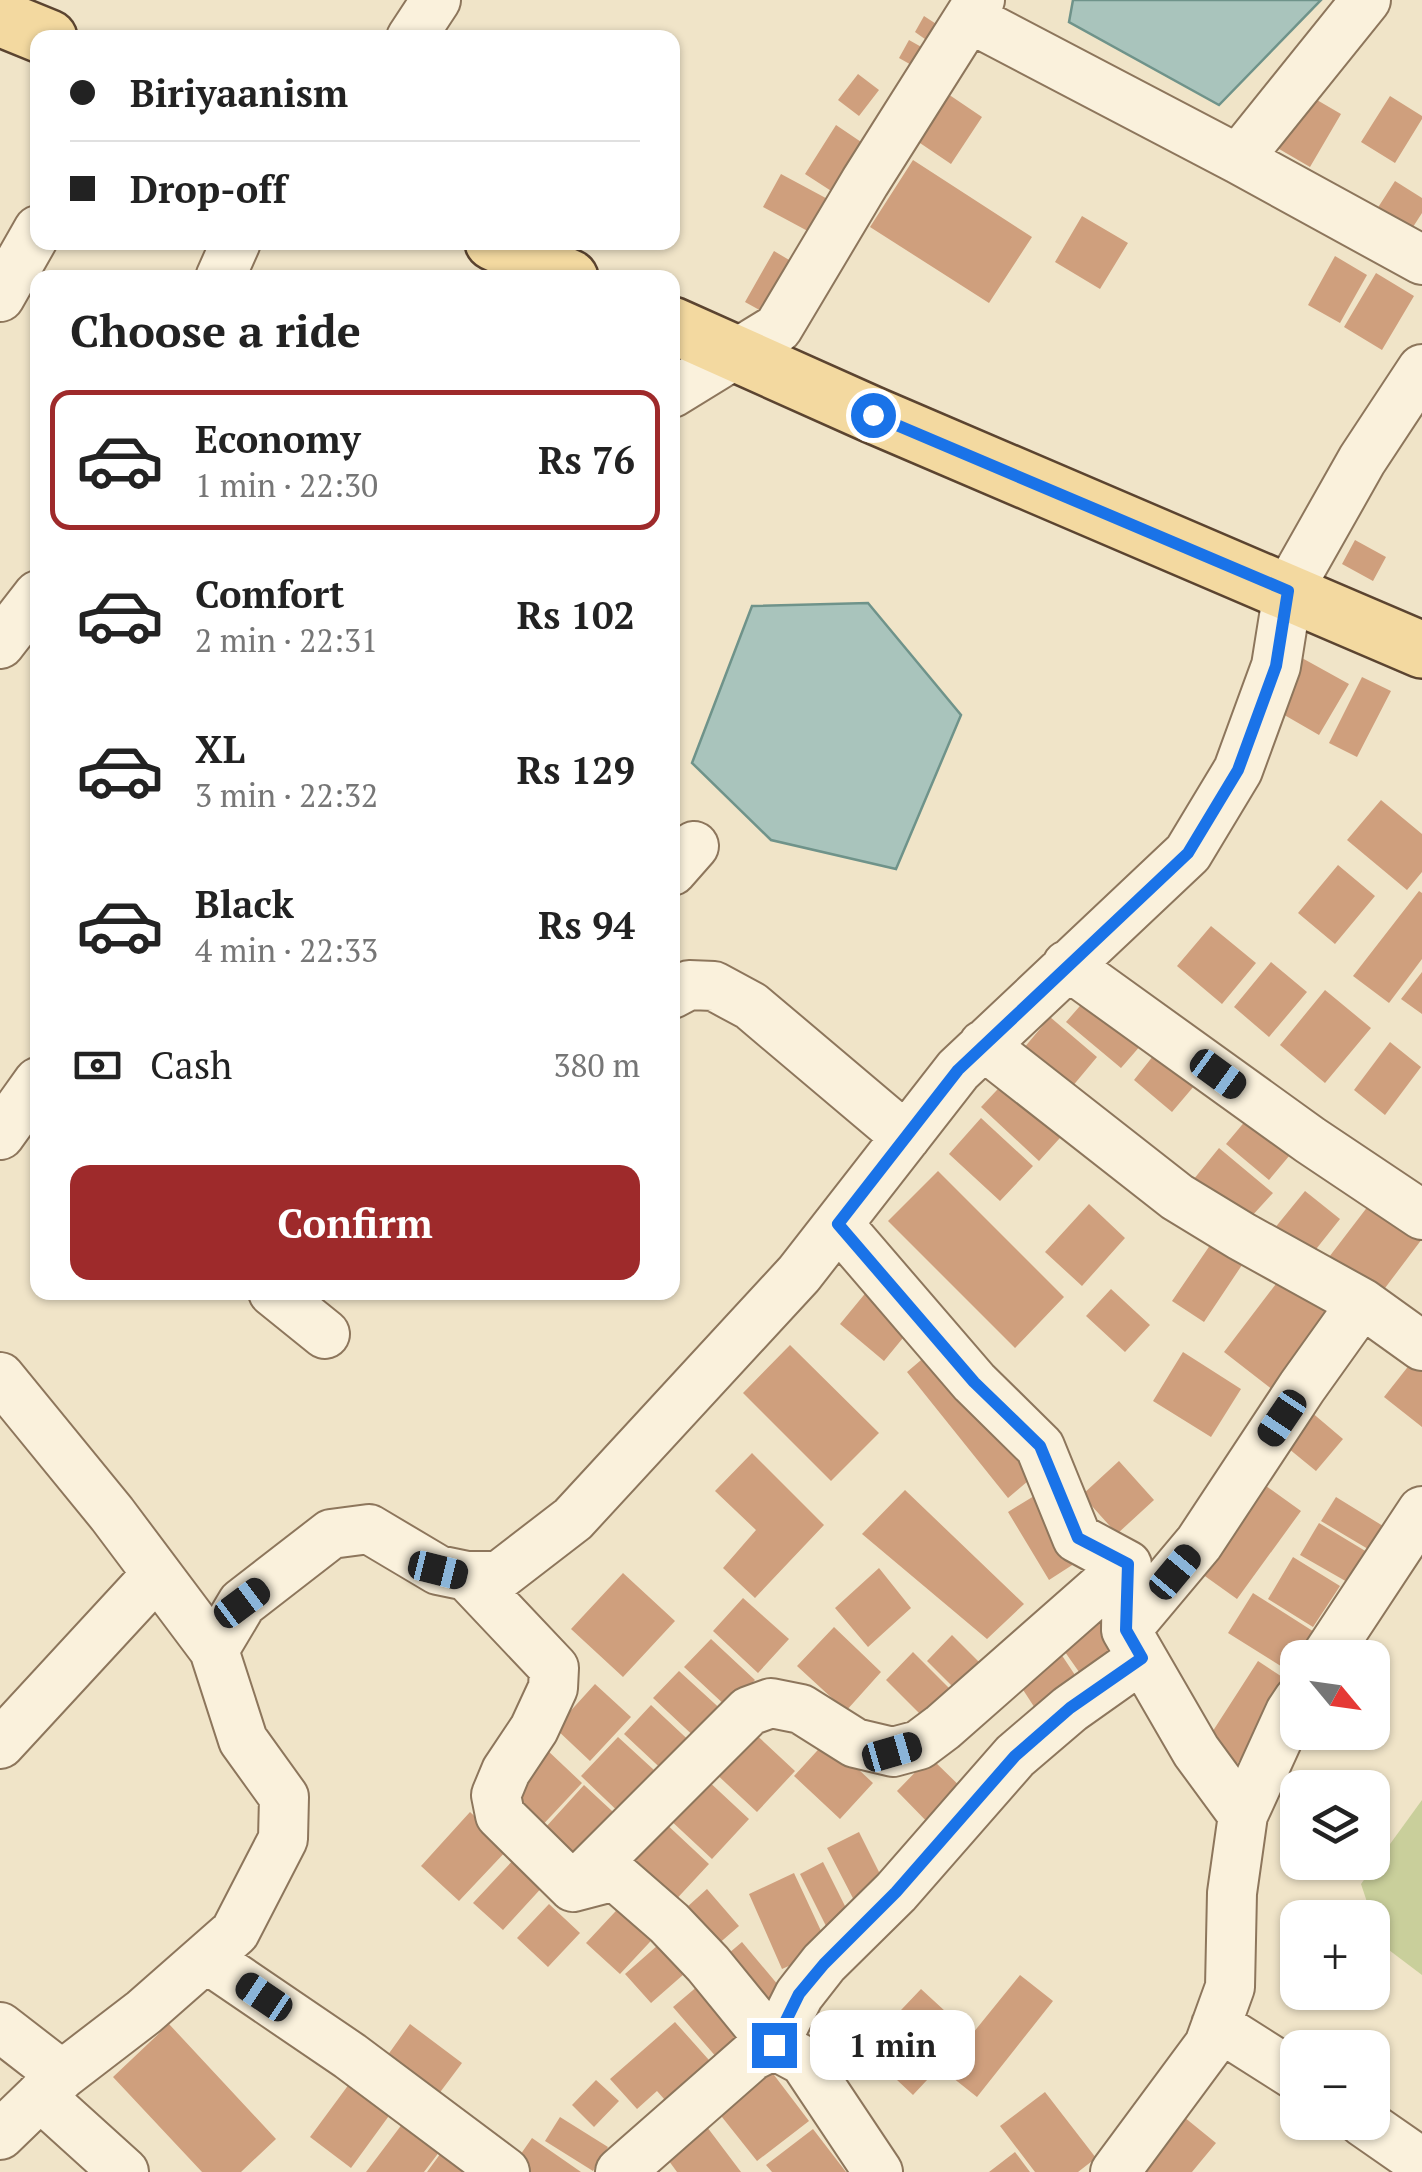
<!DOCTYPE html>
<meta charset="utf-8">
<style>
:root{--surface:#fff;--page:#f6f6f6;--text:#222;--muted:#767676;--line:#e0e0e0;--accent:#9e2a2b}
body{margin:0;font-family:"PT Serif",serif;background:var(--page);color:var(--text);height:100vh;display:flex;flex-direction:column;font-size:38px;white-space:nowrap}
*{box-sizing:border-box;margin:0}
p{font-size:32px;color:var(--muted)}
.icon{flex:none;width:55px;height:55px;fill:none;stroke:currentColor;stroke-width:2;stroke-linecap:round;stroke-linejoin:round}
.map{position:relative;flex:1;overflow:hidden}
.details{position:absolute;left:30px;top:270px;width:650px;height:1030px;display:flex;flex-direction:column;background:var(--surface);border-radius:20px;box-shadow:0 2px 8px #0004}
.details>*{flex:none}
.top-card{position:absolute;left:30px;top:30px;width:650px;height:220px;border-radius:20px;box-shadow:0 2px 8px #0004;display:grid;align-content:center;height:220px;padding:0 40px;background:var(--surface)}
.needle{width:65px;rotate:119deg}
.fabs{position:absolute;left:1280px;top:1640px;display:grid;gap:20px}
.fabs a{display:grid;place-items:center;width:110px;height:110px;border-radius:20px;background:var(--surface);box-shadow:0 2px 8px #0004;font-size:50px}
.end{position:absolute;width:45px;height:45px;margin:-22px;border:12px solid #1a73e8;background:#fff;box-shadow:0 0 0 5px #fff}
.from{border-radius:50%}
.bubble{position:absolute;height:70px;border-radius:20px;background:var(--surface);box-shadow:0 2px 8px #0004;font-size:32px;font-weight:700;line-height:70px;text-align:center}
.car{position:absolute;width:30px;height:60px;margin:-30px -15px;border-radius:12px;box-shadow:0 0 8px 2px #0007;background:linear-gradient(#222 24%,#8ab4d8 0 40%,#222 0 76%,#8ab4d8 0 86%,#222 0)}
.top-card b{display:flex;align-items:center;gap:35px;height:95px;font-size:38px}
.top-card b+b{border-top:2px solid var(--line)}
.top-card i{width:25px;height:25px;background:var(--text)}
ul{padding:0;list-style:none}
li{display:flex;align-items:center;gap:30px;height:140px;margin:0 20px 15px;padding:0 20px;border:5px solid transparent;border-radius:20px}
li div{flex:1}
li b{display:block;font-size:38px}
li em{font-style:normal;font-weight:700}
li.active{border-color:var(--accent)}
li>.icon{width:90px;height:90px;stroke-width:1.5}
h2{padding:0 40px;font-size:45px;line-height:120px}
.pay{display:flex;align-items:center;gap:25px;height:110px;padding:0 40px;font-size:38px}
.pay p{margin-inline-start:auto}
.action{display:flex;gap:20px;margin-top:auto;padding:20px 40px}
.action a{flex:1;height:115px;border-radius:20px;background:var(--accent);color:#fff;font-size:40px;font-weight:700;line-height:115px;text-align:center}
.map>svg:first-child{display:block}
.green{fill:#c9cf9b}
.water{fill:#a9c4bc;stroke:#6f938a;stroke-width:2.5}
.building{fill:#cf9f7d}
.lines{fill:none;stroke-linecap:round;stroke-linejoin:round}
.minor-casing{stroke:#8d765c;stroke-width:52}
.primary-casing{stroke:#5b4430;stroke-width:60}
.minor{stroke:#faf1dc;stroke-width:48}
.primary{stroke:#f3d9a0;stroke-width:55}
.route{stroke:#1a73e8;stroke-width:12}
</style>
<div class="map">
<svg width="1422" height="2172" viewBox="0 0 1422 2172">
<rect width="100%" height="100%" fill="#f0e4c8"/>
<!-- green -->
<path class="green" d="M 1422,1800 L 1422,1975 L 1381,1944 L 1361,1884 Z"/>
<!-- water -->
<path class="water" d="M 1073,0 L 1321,0 L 1219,105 L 1069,22 Z
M 868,603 L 961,715 L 896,869 L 771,840 L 692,763 L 752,606 Z"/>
<!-- building -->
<path class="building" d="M 924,16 L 950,33 L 939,49 L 915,32 Z
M 909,40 L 932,53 L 922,71 L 899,58 Z
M 858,74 L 879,90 L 859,116 L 838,100 Z
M 1305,93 L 1341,114 L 1310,167 L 1274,146 Z
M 948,94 L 982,117 L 951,164 L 917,141 Z
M 1390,96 L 1422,116 L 1422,119 L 1395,163 L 1361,142 Z
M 836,125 L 870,148 L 839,196 L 805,174 Z
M 913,160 L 1032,237 L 989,303 L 870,227 Z
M 781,174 L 835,203 L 817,236 L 763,207 Z
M 1395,181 L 1422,198 L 1422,213 L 1404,241 L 1370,220 Z
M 1082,216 L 1128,243 L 1100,289 L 1055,262 Z
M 774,251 L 801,267 L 772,317 L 745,302 Z
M 1335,256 L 1367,275 L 1340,323 L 1308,305 Z
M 1376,273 L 1414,296 L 1382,350 L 1344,327 Z
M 1355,540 L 1386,557 L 1373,581 L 1342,564 Z
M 1302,658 L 1349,684 L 1319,735 L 1274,709 Z
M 1362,677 L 1391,691 L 1357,757 L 1329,743 Z
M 1381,800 L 1422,834 L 1422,872 L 1407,890 L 1347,840 Z
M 1338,865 L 1375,896 L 1335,944 L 1298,913 Z
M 1419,891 L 1422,893 L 1422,959 L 1389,1003 L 1353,976 Z
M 1211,926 L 1256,963 L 1222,1004 L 1177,966 Z
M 1271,962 L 1307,992 L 1269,1037 L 1234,1007 Z
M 1422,972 L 1422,1014 L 1401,999 Z
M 1325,990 L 1371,1028 L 1325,1083 L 1280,1045 Z
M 1093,991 L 1148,1037 L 1121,1068 L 1066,1022 Z
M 1050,1017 L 1097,1057 L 1066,1094 L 1018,1055 Z
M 1390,1042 L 1421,1067 L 1385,1115 L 1354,1090 Z
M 1161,1046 L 1200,1079 L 1172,1112 L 1134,1080 Z
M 1011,1075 L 1069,1128 L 1039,1161 L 981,1107 Z
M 1257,1107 L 1300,1143 L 1269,1180 L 1226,1144 Z
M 981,1118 L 1033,1166 L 1000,1201 L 949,1154 Z
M 1219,1148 L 1273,1193 L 1240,1229 L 1181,1195 Z
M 938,1171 L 1064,1297 L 1015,1348 L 888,1221 Z
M 1305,1191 L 1340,1219 L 1309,1258 L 1274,1229 Z
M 1375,1197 L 1422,1233 L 1422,1239 L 1376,1300 L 1326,1261 Z
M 1089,1204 L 1125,1238 L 1082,1286 L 1045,1252 Z
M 1217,1235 L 1248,1256 L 1204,1322 L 1172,1301 Z
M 1282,1276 L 1332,1315 L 1273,1390 L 1224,1352 Z
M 1111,1289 L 1150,1325 L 1125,1352 L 1086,1316 Z
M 868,1290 L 912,1327 L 884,1361 L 840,1324 Z
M 790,1345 L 879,1433 L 831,1481 L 743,1393 Z
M 934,1349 L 1035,1475 L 1008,1498 L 907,1372 Z
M 1183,1352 L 1241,1389 L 1211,1437 L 1153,1401 Z
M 1414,1359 L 1422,1365 L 1422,1427 L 1384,1397 Z
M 1310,1411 L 1343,1439 L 1316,1471 L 1283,1444 Z
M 752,1453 L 824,1525 L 755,1598 L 723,1568 L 756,1530 L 715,1491 Z
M 1119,1461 L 1154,1500 L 1117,1534 L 1082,1495 Z
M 1266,1486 L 1301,1511 L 1237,1599 L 1202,1574 Z
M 905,1490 L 1024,1604 L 987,1639 L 862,1534 Z
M 1039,1493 L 1080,1560 L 1049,1580 L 1008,1512 Z
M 1336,1497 L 1383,1526 L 1368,1549 L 1321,1521 Z
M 1319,1523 L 1367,1552 L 1349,1583 L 1300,1555 Z
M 1293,1557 L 1340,1586 L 1313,1627 L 1268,1599 Z
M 879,1568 L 911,1608 L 868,1647 L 835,1608 Z
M 623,1573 L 675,1621 L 623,1677 L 571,1629 Z
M 1253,1593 L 1319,1635 L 1305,1658 L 1298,1658 L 1298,1670 L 1295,1675 L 1228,1633 Z
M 743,1598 L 789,1639 L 758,1673 L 713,1631 Z
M 1103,1611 L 1135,1658 L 1091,1689 L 1058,1642 Z
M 834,1627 L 881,1672 L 846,1711 L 797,1666 Z
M 952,1635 L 982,1665 L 957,1691 L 927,1661 Z
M 711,1639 L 755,1680 L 728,1708 L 684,1667 Z
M 1057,1648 L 1087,1693 L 1044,1722 L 1014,1676 Z
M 913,1652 L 960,1699 L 933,1727 L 886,1680 Z
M 1258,1661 L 1290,1682 L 1232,1772 L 1200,1751 Z
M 679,1671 L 726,1714 L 700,1742 L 653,1698 Z
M 595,1684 L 631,1717 L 590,1761 L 555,1728 Z
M 651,1705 L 697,1748 L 670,1777 L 624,1734 Z
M 750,1729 L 795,1771 L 757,1812 L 712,1770 Z
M 618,1737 L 666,1781 L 628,1821 L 581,1776 Z
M 827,1740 L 873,1783 L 840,1819 L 794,1776 Z
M 546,1749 L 582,1783 L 537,1831 L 501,1797 Z
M 930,1757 L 971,1797 L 937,1832 L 897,1791 Z
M 705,1778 L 749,1819 L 712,1859 L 668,1818 Z
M 584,1785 L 625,1823 L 576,1877 L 535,1839 Z
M 470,1812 L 509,1848 L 459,1901 L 421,1866 Z
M 662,1820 L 709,1864 L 670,1906 L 623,1862 Z
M 859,1832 L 889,1892 L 858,1908 L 827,1848 Z
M 517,1856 L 546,1883 L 503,1930 L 473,1903 Z
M 823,1862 L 851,1918 L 828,1930 L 800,1874 Z
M 794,1873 L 829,1948 L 782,1969 L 749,1894 Z
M 707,1889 L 739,1926 L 708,1953 L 676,1917 Z
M 628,1898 L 662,1929 L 620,1974 L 586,1943 Z
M 549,1904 L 580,1933 L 548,1967 L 517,1938 Z
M 666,1938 L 692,1967 L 651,2003 L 625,1974 Z
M 742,1942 L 789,1998 L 764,2021 L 715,1965 Z
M 1020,1975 L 1053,2001 L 977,2097 L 943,2070 Z
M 705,1980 L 755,2038 L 724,2066 L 673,2007 Z
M 921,1989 L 970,2034 L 913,2095 L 864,2049 Z
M 675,2022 L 717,2069 L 672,2108 L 657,2091 L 637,2109 L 610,2079 Z
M 169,2024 L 276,2139 L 241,2172 L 202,2172 L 113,2077 Z
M 410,2024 L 462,2063 L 432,2103 L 380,2066 Z
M 771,2071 L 809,2121 L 757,2161 L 718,2112 Z
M 358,2072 L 399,2102 L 351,2168 L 310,2137 Z
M 596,2080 L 619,2101 L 594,2127 L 572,2105 Z
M 1045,2092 L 1096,2158 L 1078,2172 L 1035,2172 L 1000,2126 Z
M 698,2115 L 741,2172 L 677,2172 L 658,2146 Z
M 560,2117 L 608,2147 L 593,2171 L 545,2141 Z
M 1184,2117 L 1216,2143 L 1192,2172 L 1140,2172 Z
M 406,2119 L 443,2147 L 424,2172 L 366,2172 Z
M 813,2129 L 846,2172 L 772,2172 L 766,2165 Z
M 532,2138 L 581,2172 L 518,2172 L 511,2168 Z
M 446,2146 L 480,2172 L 427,2172 Z
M 1015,2152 L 1030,2172 L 989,2172 Z"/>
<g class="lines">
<defs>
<path id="minor" d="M 1366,0 L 1238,159 L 1422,260
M 969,18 L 1238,159
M 411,38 L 436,0
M 220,278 L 236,242
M 0,297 L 38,230
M 672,393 L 778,328 L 865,182 L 980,0
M 0,644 L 38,595
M 672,871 L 694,846
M 1067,965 L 1310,1140 L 1422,1215
M 672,994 L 689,985 L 714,986 L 751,1006 L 906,1137
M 983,1045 L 1177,1197 L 1241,1236 L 1362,1303 L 1422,1346
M 0,1135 L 38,1082
M 838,1224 L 974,1382 L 1040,1447 L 1077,1538 L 1127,1565 L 1126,1630 L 1196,1751 L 1243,1815
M 273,1292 L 325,1334
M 0,1377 L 112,1514 L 214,1650
M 467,1576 L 554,1668 L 553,1688 L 534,1729 L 506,1771 L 496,1795 L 500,1815 L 573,1887 L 615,1876 L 669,1923 L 708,1964 L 774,2045 L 799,1995 L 824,1963 L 896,1892 L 1015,1756 L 1070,1709 L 1142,1658
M 1126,1630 L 1199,1543 L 1302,1387 L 1362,1303
M 1325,1658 L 1422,1511
M 0,1744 L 157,1574
M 573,1887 L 749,1711 L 771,1703 L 801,1709 L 855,1743 L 893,1752 L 919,1745 L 943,1727 L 1127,1565
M 206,1958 L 350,2056 L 505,2172
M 1216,2025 L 1298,2077
M 0,2027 L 62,2075
M 40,2096 L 124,2172
M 1363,2122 L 1422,2163
M 0,2135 L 62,2075 L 144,2012 L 235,1932 L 283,1839 L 284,1797 L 243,1740 L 214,1650 L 242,1603 L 331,1534 L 369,1529 L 438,1570 L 467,1576 L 499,1576 L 573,1519 L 799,1274 L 958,1070 L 1188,853 L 1238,770 L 1276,666 L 1288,591 L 1362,460 L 1422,369
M 620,2172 L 752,2056 L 774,2045 L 804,2061 L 878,2172
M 1115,2172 L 1209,2045 L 1230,1987 L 1232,1893 L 1243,1815 L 1290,1712 L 1298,1700"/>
<path id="primary" d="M 0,18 L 49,38
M 493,242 L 570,278
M 672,325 L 873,415 L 1422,650"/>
</defs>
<!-- minor casing -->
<use href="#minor" class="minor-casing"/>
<!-- primary casing -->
<use href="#primary" class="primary-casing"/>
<!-- minor -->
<use href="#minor" class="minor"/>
<!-- primary -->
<use href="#primary" class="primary"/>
</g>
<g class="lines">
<!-- route -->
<path class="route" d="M 774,2045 L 799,1994 L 824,1964 L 896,1892 L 1015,1756 L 1070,1708 L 1142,1658 L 1126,1630 L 1128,1564 L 1078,1538 L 1040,1446 L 974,1382 L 838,1224 L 958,1070 L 1188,853 L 1238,770 L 1276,666 L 1288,591 L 873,415"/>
</g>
</svg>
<div class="fabs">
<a><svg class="needle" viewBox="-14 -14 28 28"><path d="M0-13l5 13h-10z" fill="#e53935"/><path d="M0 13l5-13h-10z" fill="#767676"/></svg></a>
<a><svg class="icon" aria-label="layers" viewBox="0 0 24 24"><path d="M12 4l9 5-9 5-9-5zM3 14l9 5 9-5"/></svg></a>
<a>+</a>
<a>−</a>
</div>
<i class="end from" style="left:873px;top:415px"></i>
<i class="end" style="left:774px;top:2045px"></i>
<div class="bubble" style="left:810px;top:2010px;width:165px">1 min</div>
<i class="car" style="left:1218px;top:1074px;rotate:126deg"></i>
<i class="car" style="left:1282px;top:1418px;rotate:214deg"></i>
<i class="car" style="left:438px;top:1570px;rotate:104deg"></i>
<i class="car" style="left:1175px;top:1572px;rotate:40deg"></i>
<i class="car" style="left:242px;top:1603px;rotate:53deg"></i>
<i class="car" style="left:892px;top:1752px;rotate:74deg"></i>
<i class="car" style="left:264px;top:1997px;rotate:304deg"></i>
<div class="top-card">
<b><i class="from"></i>Biriyaanism</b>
<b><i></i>Drop-off</b>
</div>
<section class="details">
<h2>Choose a ride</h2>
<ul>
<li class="active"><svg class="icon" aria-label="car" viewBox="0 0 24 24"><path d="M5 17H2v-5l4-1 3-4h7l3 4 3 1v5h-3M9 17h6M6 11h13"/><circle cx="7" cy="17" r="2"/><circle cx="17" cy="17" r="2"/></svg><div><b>Economy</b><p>1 min · 22:30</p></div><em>Rs 76</em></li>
<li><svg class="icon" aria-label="car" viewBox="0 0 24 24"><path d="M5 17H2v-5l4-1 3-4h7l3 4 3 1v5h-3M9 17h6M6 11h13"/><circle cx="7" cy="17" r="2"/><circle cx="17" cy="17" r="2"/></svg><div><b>Comfort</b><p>2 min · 22:31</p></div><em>Rs 102</em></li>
<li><svg class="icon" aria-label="car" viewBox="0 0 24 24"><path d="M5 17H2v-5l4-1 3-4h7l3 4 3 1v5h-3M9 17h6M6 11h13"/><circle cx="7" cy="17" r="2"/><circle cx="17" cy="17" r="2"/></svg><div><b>XL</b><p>3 min · 22:32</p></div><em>Rs 129</em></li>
<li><svg class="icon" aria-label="car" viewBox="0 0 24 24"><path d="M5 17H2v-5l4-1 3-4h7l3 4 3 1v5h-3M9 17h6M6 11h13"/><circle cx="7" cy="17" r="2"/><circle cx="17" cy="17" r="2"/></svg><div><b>Black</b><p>4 min · 22:33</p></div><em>Rs 94</em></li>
</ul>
<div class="pay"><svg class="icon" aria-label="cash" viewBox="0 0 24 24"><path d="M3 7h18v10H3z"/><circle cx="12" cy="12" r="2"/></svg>Cash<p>380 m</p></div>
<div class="action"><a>Confirm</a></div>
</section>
</div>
